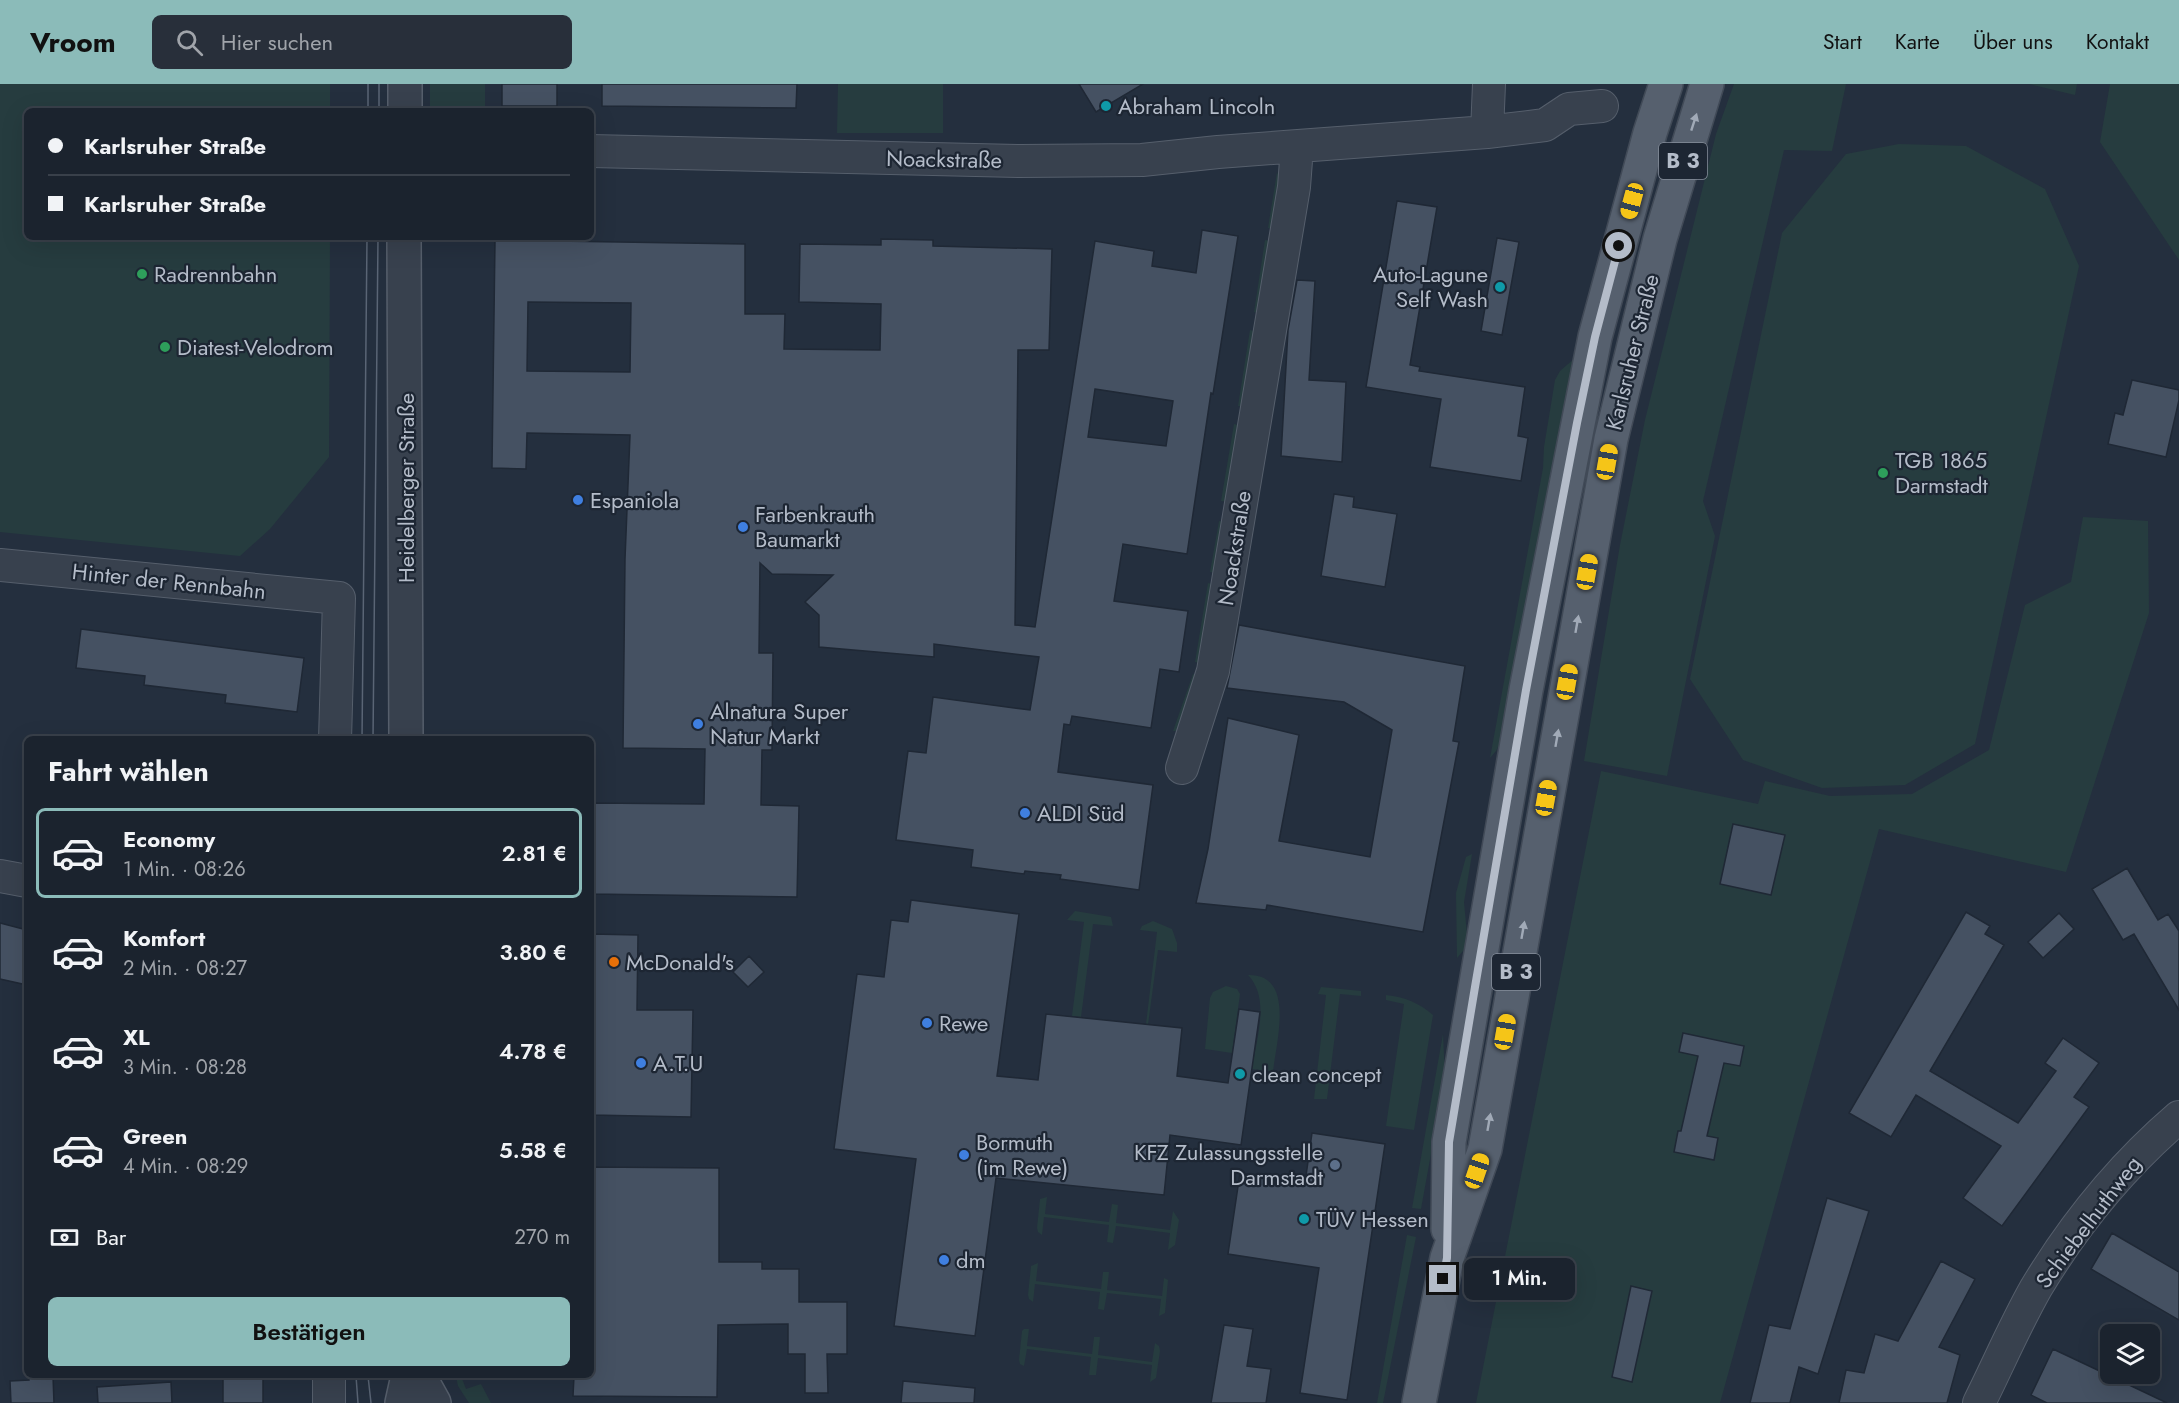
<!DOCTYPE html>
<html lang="de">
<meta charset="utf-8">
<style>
:root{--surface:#1b232e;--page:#282f3a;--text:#f1f3f6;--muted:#a0a4aa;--line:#39404a;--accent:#8bbbb9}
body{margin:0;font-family:Jost,sans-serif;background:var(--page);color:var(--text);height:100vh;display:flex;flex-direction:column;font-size:22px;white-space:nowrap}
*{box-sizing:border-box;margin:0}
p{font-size:20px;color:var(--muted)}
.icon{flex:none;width:33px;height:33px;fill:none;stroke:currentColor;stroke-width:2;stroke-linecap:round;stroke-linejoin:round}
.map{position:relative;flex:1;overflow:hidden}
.details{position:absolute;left:24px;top:652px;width:570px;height:642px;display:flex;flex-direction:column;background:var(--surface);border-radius:9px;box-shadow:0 6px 24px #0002,0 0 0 2px var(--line)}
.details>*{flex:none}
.banner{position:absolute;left:24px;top:24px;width:570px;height:132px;border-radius:9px;box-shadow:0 6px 24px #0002,0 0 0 2px var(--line);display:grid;align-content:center;height:132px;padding:0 24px;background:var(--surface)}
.buttons{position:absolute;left:2100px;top:1240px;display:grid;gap:12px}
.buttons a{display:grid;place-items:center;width:60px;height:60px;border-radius:9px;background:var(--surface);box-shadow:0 6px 24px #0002,0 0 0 2px var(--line);font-size:30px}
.end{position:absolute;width:27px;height:27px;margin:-14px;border:8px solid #b4bcc9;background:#111;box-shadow:0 0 0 3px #111}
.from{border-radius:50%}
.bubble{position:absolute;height:42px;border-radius:9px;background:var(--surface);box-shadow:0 6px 24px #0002,0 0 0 2px var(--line);font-size:20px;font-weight:600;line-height:42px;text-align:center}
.car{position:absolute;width:18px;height:36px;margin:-18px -9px;border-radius:8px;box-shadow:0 0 4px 2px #0007;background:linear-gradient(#f5c518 24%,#345 0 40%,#f5c518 0 76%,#345 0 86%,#f5c518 0)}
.banner b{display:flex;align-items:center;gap:21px;height:57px;font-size:22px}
.banner b+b{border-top:2px solid var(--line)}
.banner i{width:15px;height:15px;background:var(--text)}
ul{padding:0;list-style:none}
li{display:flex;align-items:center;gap:18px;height:90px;margin:0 12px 9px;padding:0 12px;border:3px solid transparent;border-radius:9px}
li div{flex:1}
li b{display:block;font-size:22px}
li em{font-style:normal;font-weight:600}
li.on{border-color:var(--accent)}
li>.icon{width:54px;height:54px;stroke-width:1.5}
h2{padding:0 24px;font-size:27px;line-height:72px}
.pay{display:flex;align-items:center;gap:15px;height:66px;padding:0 24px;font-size:22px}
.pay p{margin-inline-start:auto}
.button{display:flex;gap:12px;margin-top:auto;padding:12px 24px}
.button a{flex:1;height:69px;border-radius:9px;background:var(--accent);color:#111;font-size:24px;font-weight:600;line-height:69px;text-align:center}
header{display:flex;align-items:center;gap:36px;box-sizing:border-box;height:84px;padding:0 30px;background:var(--accent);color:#111}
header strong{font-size:28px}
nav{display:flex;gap:33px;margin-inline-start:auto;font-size:21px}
.search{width:420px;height:54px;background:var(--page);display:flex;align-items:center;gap:15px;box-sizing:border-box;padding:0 21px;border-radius:9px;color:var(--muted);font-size:22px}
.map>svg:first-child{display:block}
.green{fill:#263c3f}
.building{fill:#455162;stroke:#1f2835;stroke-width:1.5;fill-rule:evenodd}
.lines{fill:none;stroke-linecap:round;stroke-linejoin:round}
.minor-casing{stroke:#565f6c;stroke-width:34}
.tertiary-casing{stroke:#565f6c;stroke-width:36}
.primary-casing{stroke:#414a57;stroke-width:36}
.minor{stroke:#38414e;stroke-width:32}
.tertiary{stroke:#38414e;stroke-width:33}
.primary{stroke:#56606e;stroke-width:33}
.tram{stroke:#5a6575;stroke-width:1.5}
.oneway{fill:#a1aab7}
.route{stroke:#b4bcc9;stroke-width:8}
.culture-dot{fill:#0f9aa8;stroke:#1d2633;stroke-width:2}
.leisure-dot{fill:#2e9e5b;stroke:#1d2633;stroke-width:2}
.shop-dot{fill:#3f7fe0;stroke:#1d2633;stroke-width:2}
.food-dot{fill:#e8710a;stroke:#1d2633;stroke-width:2}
.service-dot{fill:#5c6f8a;stroke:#1d2633;stroke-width:2}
.labels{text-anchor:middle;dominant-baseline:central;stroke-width:4.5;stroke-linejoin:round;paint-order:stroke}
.shield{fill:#1d2633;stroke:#878f9c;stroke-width:1.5}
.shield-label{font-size:21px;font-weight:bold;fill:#b4bcc9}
.poi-label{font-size:22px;fill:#b4bcc9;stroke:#1d2633;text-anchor:start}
.street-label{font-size:22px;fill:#b4bcc9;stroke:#1d2633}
</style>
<header>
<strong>Vroom</strong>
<div class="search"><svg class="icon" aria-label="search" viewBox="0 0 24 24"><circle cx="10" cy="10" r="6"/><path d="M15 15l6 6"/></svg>Hier suchen</div>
<nav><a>Start</a><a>Karte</a><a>Über uns</a><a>Kontakt</a></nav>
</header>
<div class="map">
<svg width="2179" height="1319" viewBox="0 0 2179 1319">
<rect width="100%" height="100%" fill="#242f3e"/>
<!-- green -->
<path class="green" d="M 0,0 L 330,0 L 330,27 L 27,27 L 27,153 L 330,153 L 329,373 L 270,445 L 240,472 L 0,448 Z
M 430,0 L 485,0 L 485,27 L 430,27 Z
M 838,0 L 943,0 L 943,49 L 837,49 Z
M 1734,0 L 1846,0 L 1832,67 L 1784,66 L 1703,417 L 1715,452 L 1667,692 L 1584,677 L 1620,461 L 1645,336 L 1716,50 Z
M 2029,0 L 2077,0 L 2075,11 Z
M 2110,0 L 2179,0 L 2179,176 L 2100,58 Z
M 1899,60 L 1966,62 L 2045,105 L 2079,182 L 1975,660 L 1905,701 L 1822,704 L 1743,676 L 1690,595 L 1782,149 L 1846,70 Z
M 1277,88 L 1281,98 L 1276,145 L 1268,144 Z
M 1265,156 L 1273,157 L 1261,230 L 1254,228 Z
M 1250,246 L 1258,248 L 1246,323 L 1238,322 Z
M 1575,274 L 1504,651 L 1496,667 L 1490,674 L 1543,384 L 1544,363 L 1555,296 L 1560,287 Z
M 1234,340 L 1242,342 L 1229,418 L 1221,417 Z
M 2083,433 L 2148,437 L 2149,529 L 2066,788 L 1879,745 L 1720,1319 L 1476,1319 L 1601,687 L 1758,720 L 1765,697 L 1830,712 L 1912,710 L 1989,666 L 2025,521 L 2071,498 Z
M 1219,437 L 1226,438 L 1217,489 L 1210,488 Z
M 1208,499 L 1215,501 L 1202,579 L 1195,578 Z
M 1193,590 L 1201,591 L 1181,647 L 1173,647 Z
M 1472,770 L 1464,818 L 1468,861 L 1457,874 L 1456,809 L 1466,773 Z
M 1075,827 L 1111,833 L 1113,842 L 1093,840 L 1081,933 L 1072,932 L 1084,838 L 1067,836 Z
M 1153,837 L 1172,845 L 1177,859 L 1177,868 L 1158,866 L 1148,941 L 1146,940 L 1157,848 L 1140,846 L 1142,842 Z
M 1248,891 C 1296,890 1276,958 1273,988 L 1252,985 C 1256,956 1271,915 1248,891 Z
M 1226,902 L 1237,905 L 1240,910 L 1232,969 L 1205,965 L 1210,914 L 1213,908 Z
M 1321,903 L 1361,907 L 1361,912 L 1340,910 L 1327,1015 L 1314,1015 L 1326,911 L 1318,910 Z
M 1386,911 C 1405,913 1419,919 1433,931 L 1414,1046 L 1386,1042 L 1404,920 L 1386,916 Z
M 1443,950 L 1445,992 L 1421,1125 L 1412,1124 Z
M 1047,1113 L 1045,1130 L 1109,1138 L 1112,1120 L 1118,1121 L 1116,1139 L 1170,1146 L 1173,1127 L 1179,1136 L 1175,1161 L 1168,1166 L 1170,1149 L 1116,1142 L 1113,1159 L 1107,1158 L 1109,1141 L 1044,1133 L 1042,1151 L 1038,1148 L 1037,1144 L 1040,1115 Z
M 1407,1151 L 1416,1153 L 1383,1319 L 1377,1319 Z
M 1038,1179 L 1036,1197 L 1101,1205 L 1103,1188 L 1109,1188 L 1107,1206 L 1162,1212 L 1164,1194 L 1168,1196 L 1165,1229 L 1159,1232 L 1161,1215 L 1107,1209 L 1104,1226 L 1098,1225 L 1100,1208 L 1035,1200 L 1033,1218 L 1029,1215 L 1028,1211 L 1031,1182 Z
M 1024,1245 L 1029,1245 L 1027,1262 L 1092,1270 L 1094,1253 L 1100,1253 L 1098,1271 L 1152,1278 L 1155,1259 L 1159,1262 L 1160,1267 L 1156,1294 L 1150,1298 L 1152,1281 L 1098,1274 L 1096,1291 L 1089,1291 L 1091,1273 L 1027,1265 L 1024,1282 L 1020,1280 L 1019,1276 L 1022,1247 Z
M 456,1292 L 461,1292 L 466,1305 L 481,1300 L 491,1319 L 469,1319 L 458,1302 Z"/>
<!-- building -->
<path class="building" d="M 502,0 L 557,0 L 557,22 L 502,22 Z
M 602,0 L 797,0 L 796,24 L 602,22 Z
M 1079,0 L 1143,0 L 1096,28 Z
M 1397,117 L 1437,123 L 1410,281 L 1420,283 L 1419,287 L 1525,303 L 1518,352 L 1528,354 L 1521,397 L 1430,383 L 1441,315 L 1366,303 Z
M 1202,146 L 1238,152 L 1213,310 L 1211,309 L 1187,470 L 1123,460 L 1114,517 L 1188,527 L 1179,588 L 1160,585 L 1151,644 L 1072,632 L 1070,641 L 1064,640 L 1058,688 L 1153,701 L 1139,806 L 1060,795 L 1061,791 L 1025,787 L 1024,790 L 971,783 L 973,766 L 896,756 L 908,667 L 926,669 L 933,613 L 1030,626 L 1039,573 L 934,560 L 934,573 L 819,563 L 819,531 L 805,518 L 833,491 L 772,490 L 760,479 L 759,569 L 773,569 L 772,666 L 762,666 L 761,721 L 799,722 L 797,813 L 591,810 L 591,719 L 704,720 L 705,665 L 623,664 L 625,475 L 630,351 L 527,349 L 526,385 L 492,384 L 495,156 L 745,160 L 745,230 L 785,230 L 784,265 L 880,266 L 881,220 L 799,218 L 800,160 L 881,161 L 881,155 L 933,156 L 933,162 L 1052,165 L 1049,266 L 1018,266 L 1015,541 L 1035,543 L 1095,157 L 1154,167 L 1152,182 L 1196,189 ZM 528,218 L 631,219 L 630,288 L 527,287 ZM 1095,305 L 1173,317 L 1166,362 L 1088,353 Z
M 1497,154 L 1519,158 L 1502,251 L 1481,247 Z
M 1297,196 L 1315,197 L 1309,296 L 1346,298 L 1342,378 L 1281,372 L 1288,246 Z
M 2132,296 L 2179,306 L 2179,316 L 2166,373 L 2108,360 L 2115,329 L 2123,331 Z
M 1334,410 L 1354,413 L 1353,423 L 1397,430 L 1385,503 L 1321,492 Z
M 1239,541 L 1465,582 L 1453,657 L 1459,658 L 1423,848 L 1267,821 L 1266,826 L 1196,819 L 1208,765 L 1228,634 L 1299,651 L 1279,757 L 1370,773 L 1392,646 L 1344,618 L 1227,604 Z
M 81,545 L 304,574 L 297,628 L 225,619 L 226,611 L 144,601 L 145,592 L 76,584 Z
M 1733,740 L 1785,751 L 1771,811 L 1720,800 Z
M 2127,784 L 2158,836 L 2168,830 L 2179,847 L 2179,926 L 2134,850 L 2123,856 L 2092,805 Z
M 911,816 L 1019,830 L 997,992 L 1038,996 L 1046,930 L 1182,944 L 1177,992 L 1228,999 L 1239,925 L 1260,928 L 1241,1061 L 1170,1051 L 1164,1111 L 996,1094 L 975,1252 L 894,1242 L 916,1075 L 834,1065 L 857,890 L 884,893 L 891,836 L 908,838 Z
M 1966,828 L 1990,842 L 1985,850 L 2004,861 L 1930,987 L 2018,1039 L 2056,987 L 2045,979 L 2063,954 L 2099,979 L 2074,1013 L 2089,1023 L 2002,1142 L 1963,1114 L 2001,1062 L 1916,1011 L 1891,1053 L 1849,1029 Z
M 2059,829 L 2074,845 L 2043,874 L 2028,858 Z
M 0,839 L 27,846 L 27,901 L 0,895 Z
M 591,850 L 638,851 L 637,926 L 693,926 L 691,1033 L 591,1031 Z
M 749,872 L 764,888 L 748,903 L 733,888 Z
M 1683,949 L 1744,962 L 1740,982 L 1724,979 L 1707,1052 L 1718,1054 L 1714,1076 L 1674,1068 L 1678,1047 L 1681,1047 L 1698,972 L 1679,968 Z
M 1312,1049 L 1385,1060 L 1347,1316 L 1300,1309 L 1319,1184 L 1228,1170 L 1240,1089 L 1305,1099 Z
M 591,1083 L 719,1084 L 719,1178 L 762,1178 L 762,1185 L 799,1185 L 799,1218 L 847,1218 L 847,1270 L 827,1270 L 828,1309 L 805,1309 L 805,1270 L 788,1270 L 788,1240 L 718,1241 L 717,1313 L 573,1312 L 574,1292 L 591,1292 Z
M 1827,1114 L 1869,1127 L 1818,1290 L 1799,1283 L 1790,1319 L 1750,1319 L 1769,1241 L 1790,1245 Z
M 2112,1149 L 2179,1188 L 2179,1236 L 2091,1185 Z
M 1941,1177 L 1975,1195 L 1939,1263 L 1960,1271 L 1947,1319 L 1839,1319 L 1846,1286 L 1864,1289 L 1875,1250 L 1898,1257 Z
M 1631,1202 L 1652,1207 L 1632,1298 L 1612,1293 Z
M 1224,1241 L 1253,1245 L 1247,1282 L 1271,1285 L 1266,1319 L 1211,1319 Z
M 2053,1265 L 2106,1290 L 2167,1319 L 2047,1319 L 2031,1311 Z
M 29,1292 L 53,1292 L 54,1319 L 11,1319 L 10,1297 L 29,1296 Z
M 223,1292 L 263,1292 L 263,1319 L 223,1319 Z
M 903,1297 L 975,1304 L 974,1319 L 901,1319 Z
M 171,1298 L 172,1319 L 98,1319 L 97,1303 Z"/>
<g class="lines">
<defs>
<path id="minor" d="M 1487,48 L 1489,0
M 591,67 L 1021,77 L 1142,76 L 1218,68 L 1487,48 L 1545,41 L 1569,25 L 1602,22
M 0,481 L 339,514 L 335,656
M 1182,684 L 1213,587 L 1294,103 L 1297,63
M 0,792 L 27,797
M 329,1292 L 329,1319
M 1979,1319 C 1998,1281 2015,1241 2036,1204 C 2074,1141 2123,1081 2179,1033"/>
<path id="tertiary" d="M 405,27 L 405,0
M 404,153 L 406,656
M 419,1292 L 434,1319
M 402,1319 L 408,1292"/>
<path id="primary" d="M 1448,1145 L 1449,1058 L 1526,606 L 1595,253 L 1650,49 L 1666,0
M 1419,1319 L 1447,1174 L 1485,1065 L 1611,355 L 1660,155 L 1707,0"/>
</defs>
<!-- minor casing -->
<use href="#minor" class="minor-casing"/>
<!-- tertiary casing -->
<use href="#tertiary" class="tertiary-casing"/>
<!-- primary casing -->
<use href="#primary" class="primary-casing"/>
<!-- minor -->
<use href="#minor" class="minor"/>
<!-- tertiary -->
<use href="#tertiary" class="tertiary"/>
<!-- primary -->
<use href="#primary" class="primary"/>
<!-- tram -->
<path class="tram" d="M 368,27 L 368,0
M 379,27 L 379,0
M 362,656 L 367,153
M 373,656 L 378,153
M 356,1292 L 358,1319
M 368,1292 L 371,1319"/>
</g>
<!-- one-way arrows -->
<defs><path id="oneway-solid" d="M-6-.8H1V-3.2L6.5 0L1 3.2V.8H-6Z" transform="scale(1.5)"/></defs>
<g class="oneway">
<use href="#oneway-solid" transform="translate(1694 38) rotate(-72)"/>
<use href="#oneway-solid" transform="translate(1577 540) rotate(-80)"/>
<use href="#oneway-solid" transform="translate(1557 654) rotate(-80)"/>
<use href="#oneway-solid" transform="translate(1523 846) rotate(-80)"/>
<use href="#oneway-solid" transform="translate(1489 1038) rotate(-80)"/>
</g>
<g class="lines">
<!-- route -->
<path class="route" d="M 1443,1195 L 1447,1174 L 1449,1058 L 1475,903 L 1526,606 L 1577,339 L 1595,253 L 1619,162"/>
</g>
<!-- markers -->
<g class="culture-dot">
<circle cx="1106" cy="22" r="6"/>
<circle cx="1500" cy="203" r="6"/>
<circle cx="1240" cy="990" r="6"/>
<circle cx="1304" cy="1135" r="6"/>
</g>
<g class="leisure-dot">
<circle cx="142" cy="190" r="6"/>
<circle cx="165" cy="263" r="6"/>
<circle cx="1883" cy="389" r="6"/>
</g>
<g class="shop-dot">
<circle cx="578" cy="416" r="6"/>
<circle cx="743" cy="443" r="6"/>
<circle cx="698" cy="640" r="6"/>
<circle cx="1025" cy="729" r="6"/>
<circle cx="927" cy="939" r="6"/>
<circle cx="641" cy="979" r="6"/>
<circle cx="964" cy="1071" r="6"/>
<circle cx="944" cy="1176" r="6"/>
</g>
<circle class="food-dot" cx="614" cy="878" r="6"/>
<circle class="service-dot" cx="1335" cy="1081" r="6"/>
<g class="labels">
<!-- shield labels -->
<g class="shield">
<rect x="1659" y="59" width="48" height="36" rx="4.5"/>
<rect x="1492" y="870" width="48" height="36" rx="4.5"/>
</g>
<g class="shield-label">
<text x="1683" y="77">B 3</text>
<text x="1516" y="888">B 3</text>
</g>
<!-- poi labels -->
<g class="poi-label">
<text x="1118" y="22">Abraham Lincoln</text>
<text x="154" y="190">Radrennbahn</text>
<text x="1488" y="190" text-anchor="end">Auto-Lagune<tspan x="1488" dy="25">Self Wash</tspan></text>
<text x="177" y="263">Diatest-Velodrom</text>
<text x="1895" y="376">TGB 1865<tspan x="1895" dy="25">Darmstadt</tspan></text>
<text x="590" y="416">Espaniola</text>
<text x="755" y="430">Farbenkrauth<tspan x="755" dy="25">Baumarkt</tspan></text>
<text x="710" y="627">Alnatura Super<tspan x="710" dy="25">Natur Markt</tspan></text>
<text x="1037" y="729">ALDI Süd</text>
<text x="626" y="878">McDonald's</text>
<text x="939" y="939">Rewe</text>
<text x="653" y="979">A.T.U</text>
<text x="1252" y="990">clean concept</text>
<text x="976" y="1058">Bormuth<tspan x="976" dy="25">(im Rewe)</tspan></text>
<text x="1323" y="1068" text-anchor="end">KFZ Zulassungsstelle<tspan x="1323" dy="25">Darmstadt</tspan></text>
<text x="1316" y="1135">TÜV Hessen</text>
<text x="956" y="1176">dm</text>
</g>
<!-- street labels -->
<g class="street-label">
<text transform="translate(944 75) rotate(1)">Noackstraße</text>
<text transform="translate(1632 268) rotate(-76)">Karlsruher Straße</text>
<text transform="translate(406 404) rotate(-90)">Heidelberger Straße</text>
<text transform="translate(1234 464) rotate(-81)">Noackstraße</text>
<text transform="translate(169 497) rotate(6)">Hinter der Rennbahn</text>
<text transform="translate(2088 1138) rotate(-53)">Schiebelhuthweg</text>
</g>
</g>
</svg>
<div class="buttons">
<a><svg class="icon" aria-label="layers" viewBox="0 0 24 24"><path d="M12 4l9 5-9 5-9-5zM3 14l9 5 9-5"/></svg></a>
</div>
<i class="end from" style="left:1619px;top:162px"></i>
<i class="end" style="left:1443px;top:1195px"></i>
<div class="bubble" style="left:1464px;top:1174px;width:111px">1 Min.</div>
<i class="car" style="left:1632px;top:117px;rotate:195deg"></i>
<i class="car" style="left:1607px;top:378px;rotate:10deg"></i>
<i class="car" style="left:1587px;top:488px;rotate:10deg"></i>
<i class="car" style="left:1567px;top:598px;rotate:10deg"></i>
<i class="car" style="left:1546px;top:714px;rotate:10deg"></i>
<i class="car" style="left:1505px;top:948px;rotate:10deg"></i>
<i class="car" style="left:1477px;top:1087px;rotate:19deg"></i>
<div class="banner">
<b><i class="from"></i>Karlsruher Straße</b>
<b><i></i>Karlsruher Straße</b>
</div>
<section class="details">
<h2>Fahrt wählen</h2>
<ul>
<li class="on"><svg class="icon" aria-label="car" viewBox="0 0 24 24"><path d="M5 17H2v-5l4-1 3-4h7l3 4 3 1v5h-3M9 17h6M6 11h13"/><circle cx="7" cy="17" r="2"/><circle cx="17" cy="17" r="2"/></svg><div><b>Economy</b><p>1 Min. · 08:26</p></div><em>2.81 €</em></li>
<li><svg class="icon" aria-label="car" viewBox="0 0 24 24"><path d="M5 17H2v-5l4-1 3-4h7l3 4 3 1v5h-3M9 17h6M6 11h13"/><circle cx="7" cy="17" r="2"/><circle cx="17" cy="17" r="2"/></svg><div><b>Komfort</b><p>2 Min. · 08:27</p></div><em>3.80 €</em></li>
<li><svg class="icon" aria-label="car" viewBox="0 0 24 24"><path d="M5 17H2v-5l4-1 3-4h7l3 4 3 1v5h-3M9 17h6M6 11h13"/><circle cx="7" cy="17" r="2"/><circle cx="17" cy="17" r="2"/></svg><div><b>XL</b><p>3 Min. · 08:28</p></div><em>4.78 €</em></li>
<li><svg class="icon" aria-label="car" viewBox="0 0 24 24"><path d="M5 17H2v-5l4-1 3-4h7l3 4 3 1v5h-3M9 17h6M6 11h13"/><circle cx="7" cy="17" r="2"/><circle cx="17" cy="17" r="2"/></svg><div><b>Green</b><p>4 Min. · 08:29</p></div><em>5.58 €</em></li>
</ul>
<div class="pay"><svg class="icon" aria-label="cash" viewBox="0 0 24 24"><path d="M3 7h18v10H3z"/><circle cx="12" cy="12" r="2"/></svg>Bar<p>270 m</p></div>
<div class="button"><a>Bestätigen</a></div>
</section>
</div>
